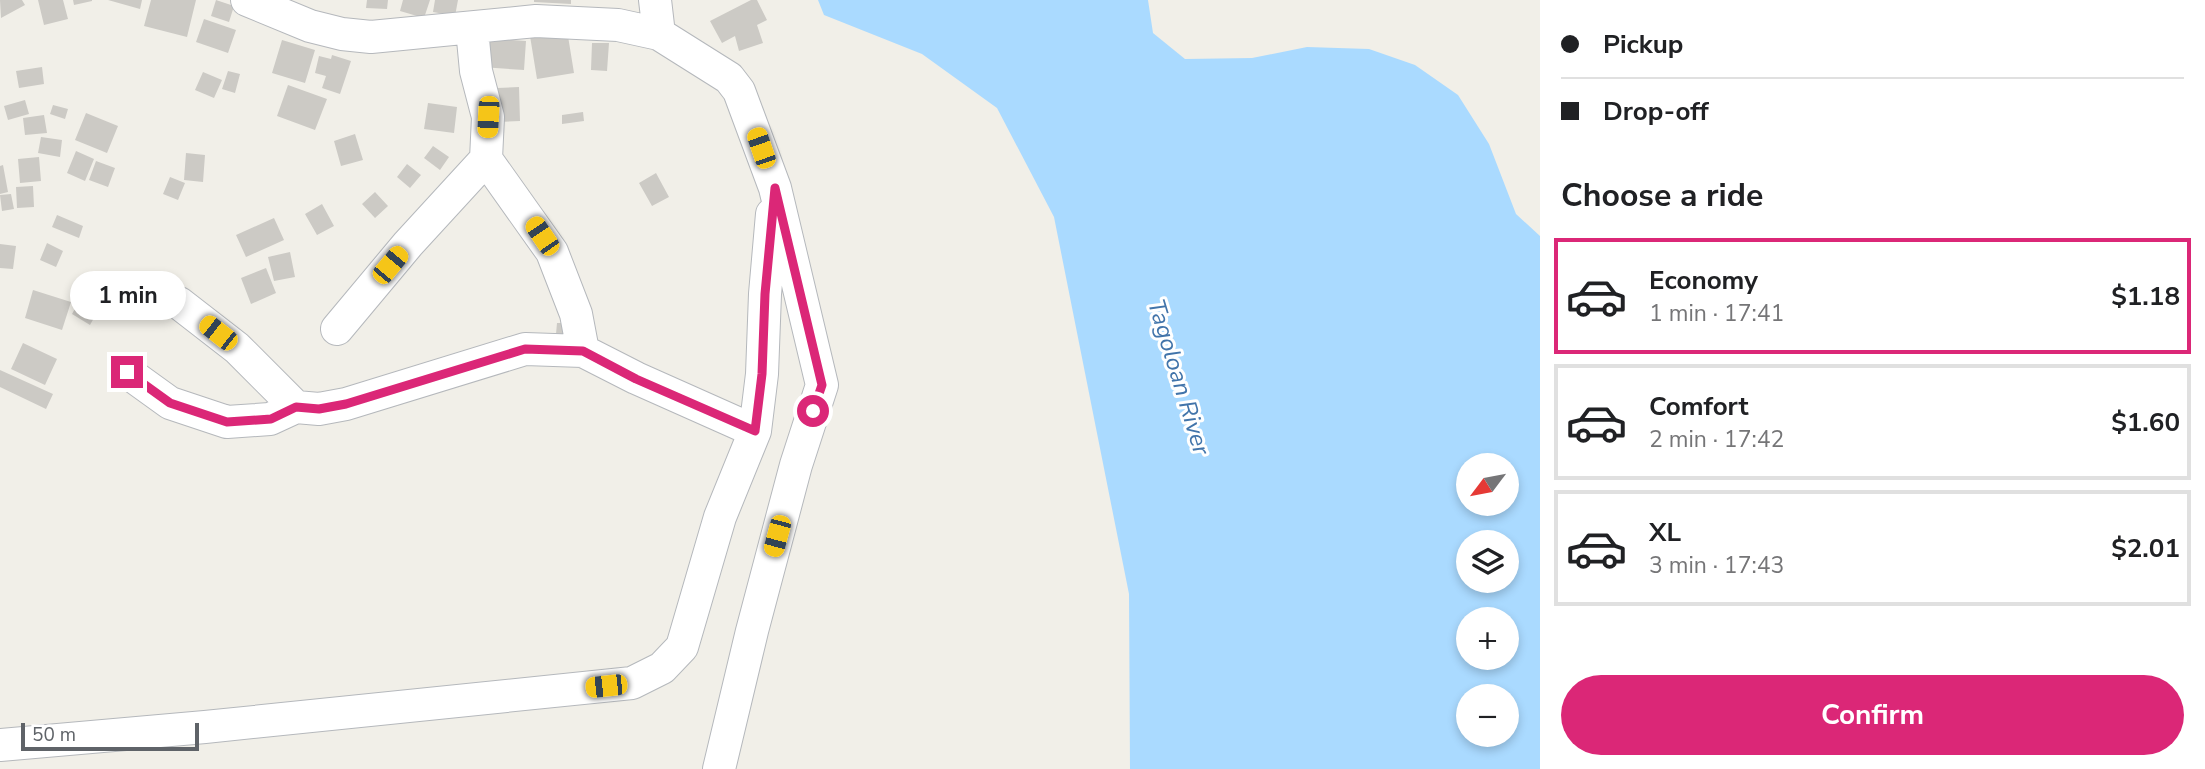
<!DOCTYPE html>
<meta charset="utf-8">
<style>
:root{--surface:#fff;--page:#f6f6f6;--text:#202124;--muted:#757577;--line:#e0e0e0;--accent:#db2777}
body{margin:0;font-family:"Nunito Sans",sans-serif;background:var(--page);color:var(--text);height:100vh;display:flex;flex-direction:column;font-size:26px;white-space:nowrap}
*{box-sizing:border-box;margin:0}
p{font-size:23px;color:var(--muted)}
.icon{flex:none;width:38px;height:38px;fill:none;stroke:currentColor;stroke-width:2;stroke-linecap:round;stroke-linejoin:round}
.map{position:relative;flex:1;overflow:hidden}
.side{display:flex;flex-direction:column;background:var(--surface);width:665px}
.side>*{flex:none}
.hud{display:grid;align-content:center;height:154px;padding:0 21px;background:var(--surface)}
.needle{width:46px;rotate:238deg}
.tools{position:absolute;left:1456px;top:453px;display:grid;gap:14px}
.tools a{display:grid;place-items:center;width:63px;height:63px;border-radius:50%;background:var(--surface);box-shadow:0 4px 10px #0003;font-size:35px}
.scale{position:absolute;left:21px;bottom:18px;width:178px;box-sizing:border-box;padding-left:7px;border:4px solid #5f6368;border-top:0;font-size:19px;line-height:24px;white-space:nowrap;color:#5f6368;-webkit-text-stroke:5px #fff;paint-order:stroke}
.end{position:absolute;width:32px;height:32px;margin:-16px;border:9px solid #db2777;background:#fff;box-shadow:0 0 0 4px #fff}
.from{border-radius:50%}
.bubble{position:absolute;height:49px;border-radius:24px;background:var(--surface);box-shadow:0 4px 10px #0003;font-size:23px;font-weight:700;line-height:49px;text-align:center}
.car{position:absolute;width:21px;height:42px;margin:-21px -10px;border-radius:9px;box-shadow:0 0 5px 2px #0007;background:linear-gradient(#f5c518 24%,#345 0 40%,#f5c518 0 76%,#345 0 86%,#f5c518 0)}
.hud b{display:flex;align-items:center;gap:24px;height:66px;font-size:26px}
.hud b+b{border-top:2px solid var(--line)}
.hud i{width:18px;height:18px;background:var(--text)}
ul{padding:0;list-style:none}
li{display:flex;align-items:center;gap:21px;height:116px;margin:0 14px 10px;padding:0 7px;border:4px solid var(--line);border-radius:0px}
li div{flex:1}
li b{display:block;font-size:26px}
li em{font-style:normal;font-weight:700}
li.active{border-color:var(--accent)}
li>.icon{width:63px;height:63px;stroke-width:1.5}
h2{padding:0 21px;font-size:32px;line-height:84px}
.button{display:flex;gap:14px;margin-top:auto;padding:14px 21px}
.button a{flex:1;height:80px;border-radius:42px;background:var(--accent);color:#fff;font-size:28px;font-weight:700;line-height:80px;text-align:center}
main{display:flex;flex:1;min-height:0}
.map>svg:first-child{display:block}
.water{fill:#aadaff;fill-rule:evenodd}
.building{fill:#cccac5}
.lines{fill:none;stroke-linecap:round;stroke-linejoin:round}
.minor-casing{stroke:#b5b8bc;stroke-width:34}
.minor{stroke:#fff;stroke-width:32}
.route{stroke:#db2777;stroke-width:9}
.labels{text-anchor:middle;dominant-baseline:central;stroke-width:6;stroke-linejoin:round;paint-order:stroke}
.water-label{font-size:24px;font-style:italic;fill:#4174aa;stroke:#fff}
</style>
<main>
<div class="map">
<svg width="1540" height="769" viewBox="0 0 1540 769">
<rect width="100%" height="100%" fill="#f1efe8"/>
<!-- water -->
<path class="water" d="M 818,0 L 1148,0 L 1153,33 L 1185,59 L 1252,58 L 1307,47 L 1369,49 L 1415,65 L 1458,95 L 1489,144 L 1516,214 L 1540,236 L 1540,769 L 1130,769 L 1129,594 L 1054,217 L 997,108 L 922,54 L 824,15 ZM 1468,466 L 1507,466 L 1507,504 L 1468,504 ZM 1468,542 L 1507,542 L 1507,581 L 1468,581 ZM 1468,620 L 1507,620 L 1507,658 L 1468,658 ZM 1468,696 L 1507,696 L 1507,735 L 1468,735 Z"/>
<!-- building -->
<path class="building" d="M 0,0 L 22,0 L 25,5 L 1,18 Z
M 38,0 L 63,0 L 68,19 L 44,25 Z
M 73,0 L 92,0 L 92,1 L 74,5 Z
M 108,0 L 142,0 L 140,9 Z
M 151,0 L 196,0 L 187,37 L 144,26 Z
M 216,0 L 234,6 L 229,22 L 211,16 Z
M 367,0 L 388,0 L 387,9 L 366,8 Z
M 403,0 L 430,0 L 424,18 L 400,11 Z
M 435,0 L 458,0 L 455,16 L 433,12 Z
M 534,0 L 571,0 L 571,4 L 534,2 Z
M 751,0 L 757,0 L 767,20 L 757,25 L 763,43 L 739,51 L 735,36 L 722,43 L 710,21 Z
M 204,19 L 236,30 L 228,53 L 196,42 Z
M 567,30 L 574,73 L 537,79 L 530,36 Z
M 483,38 L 526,41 L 524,70 L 481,67 Z
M 282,40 L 315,50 L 305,83 L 272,73 Z
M 592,43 L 609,43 L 607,71 L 591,70 Z
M 332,55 L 351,61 L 340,94 L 322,88 L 326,76 L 315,73 L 319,56 L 331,59 Z
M 42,67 L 44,84 L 19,88 L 16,71 Z
M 228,71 L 240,74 L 235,93 L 222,89 Z
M 203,72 L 222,80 L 214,98 L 195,90 Z
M 288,85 L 327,99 L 315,130 L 277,116 Z
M 519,87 L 520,121 L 498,122 L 497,88 Z
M 25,100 L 29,114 L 8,120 L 4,106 Z
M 428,103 L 457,107 L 454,133 L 424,129 Z
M 53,105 L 68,109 L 65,119 L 50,114 Z
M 583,112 L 584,121 L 562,124 L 562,115 Z
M 86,113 L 118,126 L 107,153 L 75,140 Z
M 44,115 L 47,133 L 25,135 L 23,118 Z
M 355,134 L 363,160 L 341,166 L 334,141 Z
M 41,137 L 62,140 L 60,157 L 38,153 Z
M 433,146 L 449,157 L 440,170 L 424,158 Z
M 76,151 L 94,159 L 85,181 L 67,173 Z
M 186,153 L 205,155 L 203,182 L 184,180 Z
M 39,157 L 41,181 L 20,183 L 18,159 Z
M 96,161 L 115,168 L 108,187 L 89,180 Z
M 407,164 L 421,175 L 410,188 L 397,177 Z
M 3,165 L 8,192 L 0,194 L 0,166 Z
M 656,173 L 669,197 L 652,206 L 639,183 Z
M 170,177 L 185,183 L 178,200 L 163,194 Z
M 33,186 L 34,207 L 17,208 L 16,187 Z
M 375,192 L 388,206 L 375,218 L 362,204 Z
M 11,194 L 14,209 L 2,211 L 0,195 Z
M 322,204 L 334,226 L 317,235 L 305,214 Z
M 57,215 L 83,226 L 79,238 L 52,227 Z
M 274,218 L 284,240 L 246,257 L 236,235 Z
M 47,243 L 63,251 L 56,267 L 40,260 Z
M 0,244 L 16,246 L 13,269 L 0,268 Z
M 290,252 L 295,277 L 274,281 L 268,257 Z
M 266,268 L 276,293 L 251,304 L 241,278 Z
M 86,289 L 104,300 L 90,325 L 72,314 Z
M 33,290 L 71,302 L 62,330 L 25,318 Z
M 557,323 L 570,323 L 570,334 L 556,334 Z
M 23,343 L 57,359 L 45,385 L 11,369 Z
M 0,370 L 53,394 L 46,409 L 0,387 Z"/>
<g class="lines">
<defs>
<path id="minor" d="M 247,0 L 310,26 L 342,34 L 371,37 L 536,21 L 618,25 L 659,34 L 729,78 L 739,91 L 775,188 L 822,385 L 796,465 L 752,631 L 719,769
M 655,0 L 659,34
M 486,159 L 552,252 L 576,314 L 583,351
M 179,303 L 237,348 L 296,407 L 319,409 L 346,404 L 525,349 L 583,351 L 636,378 L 755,431
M 337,329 L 408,244 L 486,159 L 488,117 L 476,71 L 472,29
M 127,372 L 170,403 L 227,422 L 270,419 L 296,407
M 0,745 L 205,727 L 632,683 L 662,668 L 682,647 L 720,517 L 755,431 L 762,374 L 765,294 L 772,214"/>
</defs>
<!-- minor casing -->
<use href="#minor" class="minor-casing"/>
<!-- minor -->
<use href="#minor" class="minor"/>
</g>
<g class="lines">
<!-- route -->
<path class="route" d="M 127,372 L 170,403 L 227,422 L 271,419 L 296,407 L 319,409 L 346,404 L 525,349 L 583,351 L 636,379 L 755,431 L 762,374 L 765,294 L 775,188 L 822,385 L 813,411"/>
</g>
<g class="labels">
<!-- water labels -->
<g class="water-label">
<text transform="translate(1179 377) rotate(73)">Tagoloan River</text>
</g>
</g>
</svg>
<div class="tools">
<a><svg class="needle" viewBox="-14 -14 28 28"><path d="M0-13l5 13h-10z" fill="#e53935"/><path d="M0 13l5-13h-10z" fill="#757577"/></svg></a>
<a><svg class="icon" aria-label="layers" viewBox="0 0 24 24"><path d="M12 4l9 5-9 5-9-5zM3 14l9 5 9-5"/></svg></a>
<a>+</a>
<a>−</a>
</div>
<div class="scale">50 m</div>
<i class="end from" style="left:813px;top:411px"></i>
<i class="end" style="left:127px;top:372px"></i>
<div class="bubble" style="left:70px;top:271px;width:116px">1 min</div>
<i class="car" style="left:488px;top:117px;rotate:183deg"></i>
<i class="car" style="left:761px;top:148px;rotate:341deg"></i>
<i class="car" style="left:542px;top:236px;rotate:326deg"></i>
<i class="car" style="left:390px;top:265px;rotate:40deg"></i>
<i class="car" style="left:218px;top:333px;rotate:308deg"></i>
<i class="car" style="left:777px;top:536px;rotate:195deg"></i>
<i class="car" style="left:606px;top:686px;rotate:264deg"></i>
</div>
<section class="side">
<div class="hud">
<b><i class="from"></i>Pickup</b>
<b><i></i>Drop-off</b>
</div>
<h2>Choose a ride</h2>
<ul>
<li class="active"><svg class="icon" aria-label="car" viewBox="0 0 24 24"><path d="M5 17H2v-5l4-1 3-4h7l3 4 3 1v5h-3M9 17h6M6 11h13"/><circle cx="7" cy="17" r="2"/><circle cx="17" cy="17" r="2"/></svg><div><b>Economy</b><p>1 min · 17:41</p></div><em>$1.18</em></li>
<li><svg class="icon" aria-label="car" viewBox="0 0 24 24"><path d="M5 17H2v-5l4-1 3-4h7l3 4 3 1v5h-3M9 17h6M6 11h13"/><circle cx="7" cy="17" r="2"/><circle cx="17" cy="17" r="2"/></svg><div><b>Comfort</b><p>2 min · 17:42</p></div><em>$1.60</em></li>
<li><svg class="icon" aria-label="car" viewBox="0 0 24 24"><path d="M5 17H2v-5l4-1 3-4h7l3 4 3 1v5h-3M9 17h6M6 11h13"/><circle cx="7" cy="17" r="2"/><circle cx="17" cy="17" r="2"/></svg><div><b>XL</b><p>3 min · 17:43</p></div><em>$2.01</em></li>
</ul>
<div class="button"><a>Confirm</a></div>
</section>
</main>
